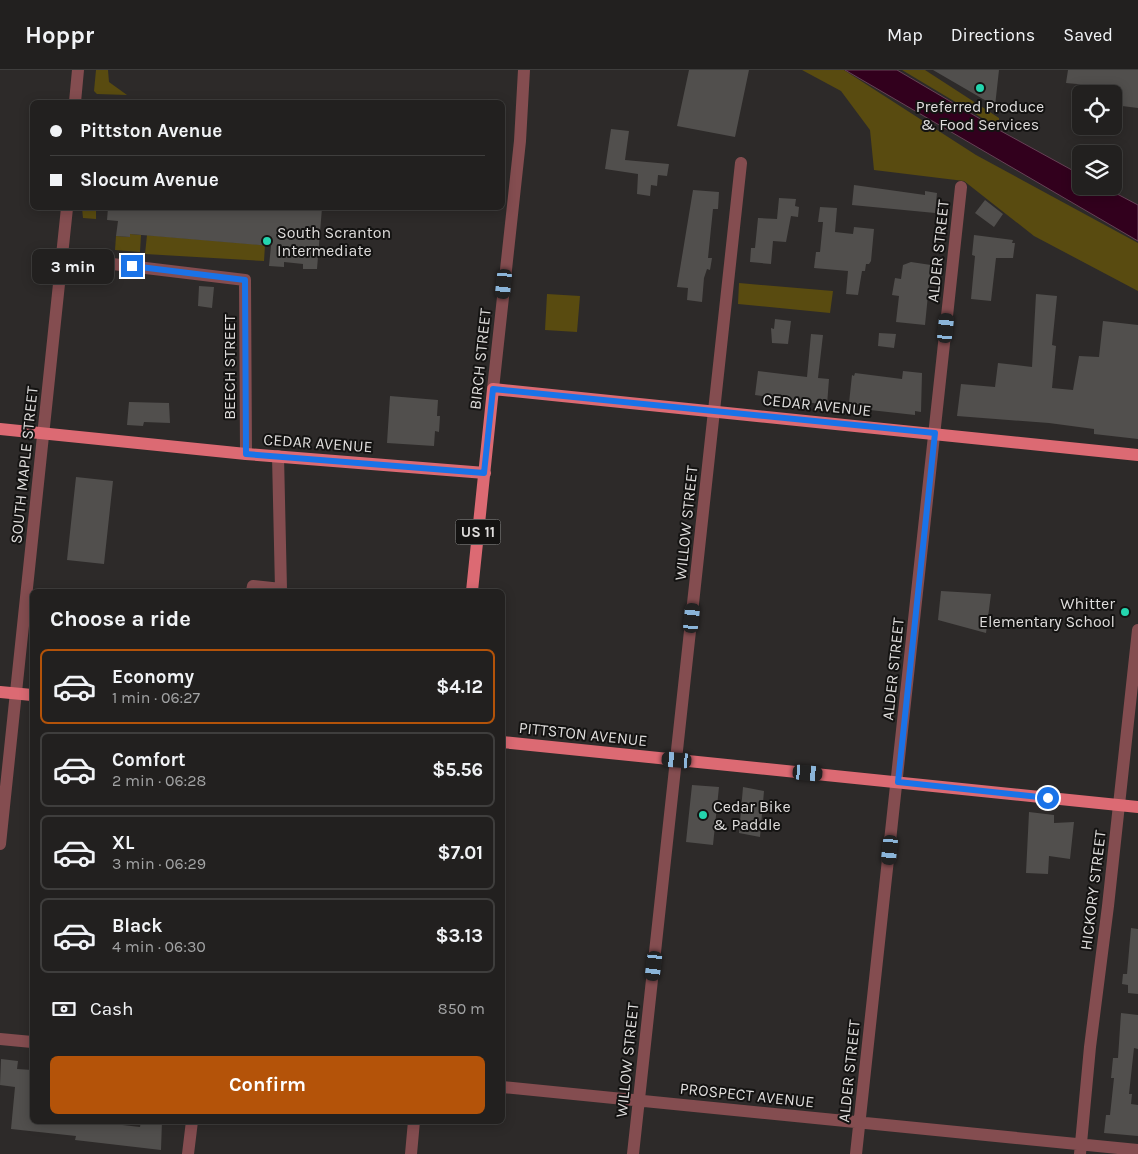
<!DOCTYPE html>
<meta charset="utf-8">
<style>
:root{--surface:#22201f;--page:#2e2d2c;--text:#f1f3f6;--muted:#a2a3a4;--line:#3f3e3d;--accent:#b45309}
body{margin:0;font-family:Karla,sans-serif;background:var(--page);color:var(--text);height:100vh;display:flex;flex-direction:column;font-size:19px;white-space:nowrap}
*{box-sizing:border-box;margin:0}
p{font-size:16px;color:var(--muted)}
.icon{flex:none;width:28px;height:28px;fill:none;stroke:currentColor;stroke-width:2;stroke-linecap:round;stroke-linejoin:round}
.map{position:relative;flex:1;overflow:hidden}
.side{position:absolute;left:30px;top:519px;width:475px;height:535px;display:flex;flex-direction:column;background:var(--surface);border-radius:8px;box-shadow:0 2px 12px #0003,0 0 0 1px var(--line)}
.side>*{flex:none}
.hud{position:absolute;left:30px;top:30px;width:475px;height:110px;border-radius:8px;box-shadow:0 2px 12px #0003,0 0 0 1px var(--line);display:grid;align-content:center;height:110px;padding:0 20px;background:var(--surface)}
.tools{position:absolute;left:1072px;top:15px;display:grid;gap:10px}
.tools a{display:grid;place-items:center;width:50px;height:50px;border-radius:8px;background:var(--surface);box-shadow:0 2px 12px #0003,0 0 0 1px var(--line);font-size:25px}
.end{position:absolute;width:22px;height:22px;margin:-11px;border:6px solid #1a73e8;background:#fff;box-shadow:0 0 0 2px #fff}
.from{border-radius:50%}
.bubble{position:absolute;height:35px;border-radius:8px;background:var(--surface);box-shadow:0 2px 12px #0003,0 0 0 1px var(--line);font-size:16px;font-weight:700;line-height:35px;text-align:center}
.car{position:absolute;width:15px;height:30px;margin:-15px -8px;border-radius:6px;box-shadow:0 0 4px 1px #0007;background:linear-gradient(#222 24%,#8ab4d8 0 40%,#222 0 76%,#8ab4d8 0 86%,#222 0)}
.hud b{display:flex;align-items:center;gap:18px;height:48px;font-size:19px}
.hud b+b{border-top:1px solid var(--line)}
.hud i{width:12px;height:12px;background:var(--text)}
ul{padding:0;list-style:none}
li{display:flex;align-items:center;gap:15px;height:75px;margin:0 10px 8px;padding:0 10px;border:2px solid var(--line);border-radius:8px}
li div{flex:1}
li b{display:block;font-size:19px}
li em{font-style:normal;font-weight:700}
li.active{border-color:var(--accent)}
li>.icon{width:45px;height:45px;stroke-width:1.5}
h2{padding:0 20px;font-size:22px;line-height:60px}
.pay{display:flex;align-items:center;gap:12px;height:55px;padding:0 20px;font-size:19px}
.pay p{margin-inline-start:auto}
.cta{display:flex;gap:10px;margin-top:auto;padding:10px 20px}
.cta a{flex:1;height:58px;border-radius:8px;background:var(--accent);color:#fff;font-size:20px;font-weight:700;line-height:58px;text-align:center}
header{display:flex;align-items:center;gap:30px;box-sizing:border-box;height:70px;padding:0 25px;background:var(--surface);border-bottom:1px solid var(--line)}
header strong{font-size:24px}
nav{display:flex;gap:28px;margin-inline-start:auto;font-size:18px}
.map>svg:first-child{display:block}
.green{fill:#594b10}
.water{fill:#32001d;stroke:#664256}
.building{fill:#514f4d}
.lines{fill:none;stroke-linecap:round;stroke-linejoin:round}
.minor{stroke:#844d50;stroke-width:12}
.tertiary{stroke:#844d50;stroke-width:12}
.primary{stroke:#dc6a73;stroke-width:12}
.route{stroke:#1a73e8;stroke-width:6}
.poi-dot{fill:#24d5ae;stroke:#141312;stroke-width:2}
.labels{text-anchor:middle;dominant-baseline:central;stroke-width:4;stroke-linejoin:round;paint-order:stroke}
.shield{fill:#141312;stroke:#a1a09f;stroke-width:1}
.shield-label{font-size:15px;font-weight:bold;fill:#dedcdb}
.poi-label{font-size:16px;fill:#dedcdb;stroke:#141312;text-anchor:start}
.street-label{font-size:16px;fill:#dedcdb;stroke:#141312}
</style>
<header>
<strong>Hoppr</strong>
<nav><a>Map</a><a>Directions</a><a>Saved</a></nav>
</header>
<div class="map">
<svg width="1138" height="1084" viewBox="0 0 1138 1084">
<rect width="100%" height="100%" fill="#2d2a29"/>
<!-- green -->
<path class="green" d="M 96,0 L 108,0 L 109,12 L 127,25 L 97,24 L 94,21 Z
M 802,0 L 844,0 L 976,85 L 1138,173 L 1138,221 L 1034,166 L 964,111 L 874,100 L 870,60 L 841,21 Z
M 902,0 L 925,0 L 999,48 L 999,58 Z
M 82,138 L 96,138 L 96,149 L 83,148 Z
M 130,164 L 141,165 L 140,182 L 115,180 L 116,166 L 130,167 Z
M 147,165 L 265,175 L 264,191 L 145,184 Z
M 739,213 L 833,221 L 830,243 L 738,234 Z
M 547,224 L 580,226 L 577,262 L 545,260 Z"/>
<!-- water -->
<path class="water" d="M 845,0 L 897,0 L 999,60 L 1081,105 L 1081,116 L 1102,116 L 1138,135 L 1138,171 Z"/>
<!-- building -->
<path class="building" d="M 689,0 L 749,0 L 735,67 L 677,56 Z
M 933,0 L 999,0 L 995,36 Z
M 1068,0 L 1138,0 L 1138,38 L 1114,35 L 1114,24 L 1110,24 L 1111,17 L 1066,13 Z
M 611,59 L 629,61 L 625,90 L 669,94 L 667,106 L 658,105 L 657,116 L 651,115 L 650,126 L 637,124 L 638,104 L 605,99 Z
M 854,115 L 925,125 L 925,121 L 937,123 L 935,143 L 852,135 Z
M 693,120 L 719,122 L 718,139 L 713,139 L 708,188 L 712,188 L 710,200 L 707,199 L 704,208 L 702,232 L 687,230 L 688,218 L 677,217 Z
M 779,128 L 796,129 L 795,136 L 799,137 L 798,147 L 791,146 L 786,172 L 773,171 L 771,194 L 750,192 L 751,178 L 755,178 L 758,148 L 777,149 Z
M 985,130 L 1003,144 L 994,157 L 975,143 Z
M 820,137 L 837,138 L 835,162 L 853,164 L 854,157 L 874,159 L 871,191 L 869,194 L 866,194 L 865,201 L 862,201 L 858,225 L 846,224 L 848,201 L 814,198 L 816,182 L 820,182 L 823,152 L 818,152 Z
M 108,138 L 322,138 L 317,199 L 303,199 L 303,194 L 284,192 L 284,197 L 269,196 L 271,176 L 130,164 L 130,167 L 116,166 L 118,151 L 107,150 Z
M 974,165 L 1013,170 L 1012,173 L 1015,173 L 1013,188 L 996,188 L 991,231 L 971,229 L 975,186 L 972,185 Z
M 911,192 L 931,195 L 925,255 L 896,252 L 899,226 L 892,225 L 895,208 L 901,209 L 903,195 Z
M 199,216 L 214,217 L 212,238 L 198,236 Z
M 1036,224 L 1057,226 L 1052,275 L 1056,276 L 1052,318 L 1073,320 L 1079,286 L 1099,287 L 1103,251 L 1138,255 L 1138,369 L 1094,364 L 1094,359 L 1049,353 L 957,346 L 961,314 L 995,317 L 998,293 L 1032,297 Z
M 775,249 L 791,251 L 788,274 L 772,273 L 771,258 L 774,259 Z
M 879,263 L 896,264 L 894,278 L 878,276 Z
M 811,264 L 823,265 L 818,308 L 829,309 L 827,335 L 755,325 L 758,301 L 807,307 Z
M 903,301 L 922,303 L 921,342 L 915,341 L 915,345 L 870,340 L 871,336 L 849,333 L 852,305 L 854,306 L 855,303 L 902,309 Z
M 390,326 L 438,330 L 437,346 L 440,346 L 439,362 L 435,361 L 434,376 L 387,373 Z
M 129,332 L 169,333 L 170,353 L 144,352 L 143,356 L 127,355 Z
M 76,407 L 113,411 L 104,494 L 67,490 Z
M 941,521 L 991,524 L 986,563 L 938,550 Z
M 692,715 L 719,717 L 713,775 L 686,772 Z
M 743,717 L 764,721 L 760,767 L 739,763 Z
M 1029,742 L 1054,745 L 1054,753 L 1074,752 L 1070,789 L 1049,786 L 1048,804 L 1026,803 Z
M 1131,858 L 1138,859 L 1138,924 L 1128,923 L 1128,915 L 1122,914 L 1123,904 L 1127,904 Z
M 1121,943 L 1138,945 L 1138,979 L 1134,978 L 1129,1024 L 1132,1024 L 1131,1034 L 1138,1035 L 1138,1066 L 1104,1063 L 1106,1045 L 1110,1045 L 1114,1008 L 1111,1008 L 1113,988 L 1118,988 Z
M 1,989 L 18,991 L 17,999 L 32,1000 L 32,1051 L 105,1051 L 105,1053 L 140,1057 L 141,1051 L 162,1051 L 161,1080 L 75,1070 L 76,1066 L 11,1059 L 15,1017 L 0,1015 Z"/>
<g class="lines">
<!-- minor -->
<path class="minor" d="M 75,32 L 78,0
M 63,188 L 245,210 L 246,384
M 252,521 L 253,516 L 281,519 L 278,386
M 0,774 L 67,138
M 0,969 L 32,972
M 502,1017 L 1138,1080
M 188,1084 L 192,1051
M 633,1084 L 741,93
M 856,1084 L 961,117
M 1080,1084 L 1090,977 L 1108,836 L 1138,560"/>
<!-- tertiary -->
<path class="tertiary" d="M 493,319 L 520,71 L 524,0
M 411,1084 L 414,1051"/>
<!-- primary -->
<path class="primary" d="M 0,359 L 246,384 L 485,403
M 472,521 L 493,319 L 1138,385
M 0,622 L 32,625
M 502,672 L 1138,737"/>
</g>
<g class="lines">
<!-- route -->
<path class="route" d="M 132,196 L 245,210 L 246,384 L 484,403 L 493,319 L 935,363 L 898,712 L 1048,728"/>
</g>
<!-- markers -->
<g class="poi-dot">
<circle cx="980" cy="18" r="5"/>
<circle cx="267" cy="171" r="5"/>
<circle cx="1125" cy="542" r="5"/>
<circle cx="703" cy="745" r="5"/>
</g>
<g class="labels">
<!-- shield labels -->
<rect class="shield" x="455.5" y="449.5" width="45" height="25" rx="4"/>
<g class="shield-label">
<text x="478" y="462">US 11</text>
</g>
<!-- poi labels -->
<g class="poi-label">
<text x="980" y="36" text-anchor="middle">Preferred Produce<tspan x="980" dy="18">&amp; Food Services</tspan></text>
<text x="277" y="162">South Scranton<tspan x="277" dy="18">Intermediate</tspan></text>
<text x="1115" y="533" text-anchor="end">Whitter<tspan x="1115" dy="18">Elementary School</tspan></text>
<text x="713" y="736">Cedar Bike<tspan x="713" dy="18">&amp; Paddle</tspan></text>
</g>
<!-- street labels -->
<g class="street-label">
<text transform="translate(938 181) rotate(-84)">ALDER STREET</text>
<text transform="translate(480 289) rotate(-84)">BIRCH STREET</text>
<text transform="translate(229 297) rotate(-90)">BEECH STREET</text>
<text transform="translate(817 335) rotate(6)">CEDAR AVENUE</text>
<text transform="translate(318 373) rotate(4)">CEDAR AVENUE</text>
<text transform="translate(24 395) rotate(-84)">SOUTH MAPLE STREET</text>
<text transform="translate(686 453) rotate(-84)">WILLOW STREET</text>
<text transform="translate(893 599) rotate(-84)">ALDER STREET</text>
<text transform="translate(583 664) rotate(6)">PITTSTON AVENUE</text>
<text transform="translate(1093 820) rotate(-83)">HICKORY STREET</text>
<text transform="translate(627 990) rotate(-84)">WILLOW STREET</text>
<text transform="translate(849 1001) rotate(-84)">ALDER STREET</text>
<text transform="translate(747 1025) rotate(6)">PROSPECT AVENUE</text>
</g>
</g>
</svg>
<div class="tools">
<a><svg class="icon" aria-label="locate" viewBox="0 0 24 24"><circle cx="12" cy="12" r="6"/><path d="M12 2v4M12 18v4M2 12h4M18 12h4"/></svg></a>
<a><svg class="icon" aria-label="layers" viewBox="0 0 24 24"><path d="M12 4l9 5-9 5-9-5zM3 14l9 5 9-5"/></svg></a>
</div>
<i class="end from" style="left:1048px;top:728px"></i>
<i class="end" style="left:132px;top:196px"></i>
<div class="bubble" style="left:32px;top:179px;width:82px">3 min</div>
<i class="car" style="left:504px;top:214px;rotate:186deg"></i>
<i class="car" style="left:946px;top:258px;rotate:6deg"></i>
<i class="car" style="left:692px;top:548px;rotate:6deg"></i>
<i class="car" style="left:677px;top:690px;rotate:275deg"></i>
<i class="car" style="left:808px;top:703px;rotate:95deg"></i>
<i class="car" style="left:890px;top:780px;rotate:186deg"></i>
<i class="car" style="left:654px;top:896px;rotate:187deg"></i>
<div class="hud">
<b><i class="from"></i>Pittston Avenue</b>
<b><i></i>Slocum Avenue</b>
</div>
<section class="side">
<h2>Choose a ride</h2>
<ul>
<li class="active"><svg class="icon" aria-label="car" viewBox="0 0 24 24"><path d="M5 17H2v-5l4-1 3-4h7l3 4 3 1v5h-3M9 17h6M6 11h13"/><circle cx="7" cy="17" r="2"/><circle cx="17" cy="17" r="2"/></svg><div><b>Economy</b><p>1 min · 06:27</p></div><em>$4.12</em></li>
<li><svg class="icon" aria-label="car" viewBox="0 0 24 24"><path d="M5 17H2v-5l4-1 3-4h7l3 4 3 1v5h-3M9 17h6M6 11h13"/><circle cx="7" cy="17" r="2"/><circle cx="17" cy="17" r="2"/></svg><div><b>Comfort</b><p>2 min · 06:28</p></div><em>$5.56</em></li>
<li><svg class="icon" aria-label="car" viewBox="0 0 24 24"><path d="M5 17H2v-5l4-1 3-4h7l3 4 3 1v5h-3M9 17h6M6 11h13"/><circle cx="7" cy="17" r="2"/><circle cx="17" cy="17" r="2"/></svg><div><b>XL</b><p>3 min · 06:29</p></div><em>$7.01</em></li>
<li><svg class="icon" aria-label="car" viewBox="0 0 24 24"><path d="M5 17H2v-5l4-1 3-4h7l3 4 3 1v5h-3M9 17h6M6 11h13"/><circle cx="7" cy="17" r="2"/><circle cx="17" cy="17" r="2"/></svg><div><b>Black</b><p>4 min · 06:30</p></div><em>$3.13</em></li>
</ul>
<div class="pay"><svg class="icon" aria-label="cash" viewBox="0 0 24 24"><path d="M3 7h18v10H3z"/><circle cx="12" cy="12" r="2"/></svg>Cash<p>850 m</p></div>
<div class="cta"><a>Confirm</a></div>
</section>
</div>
